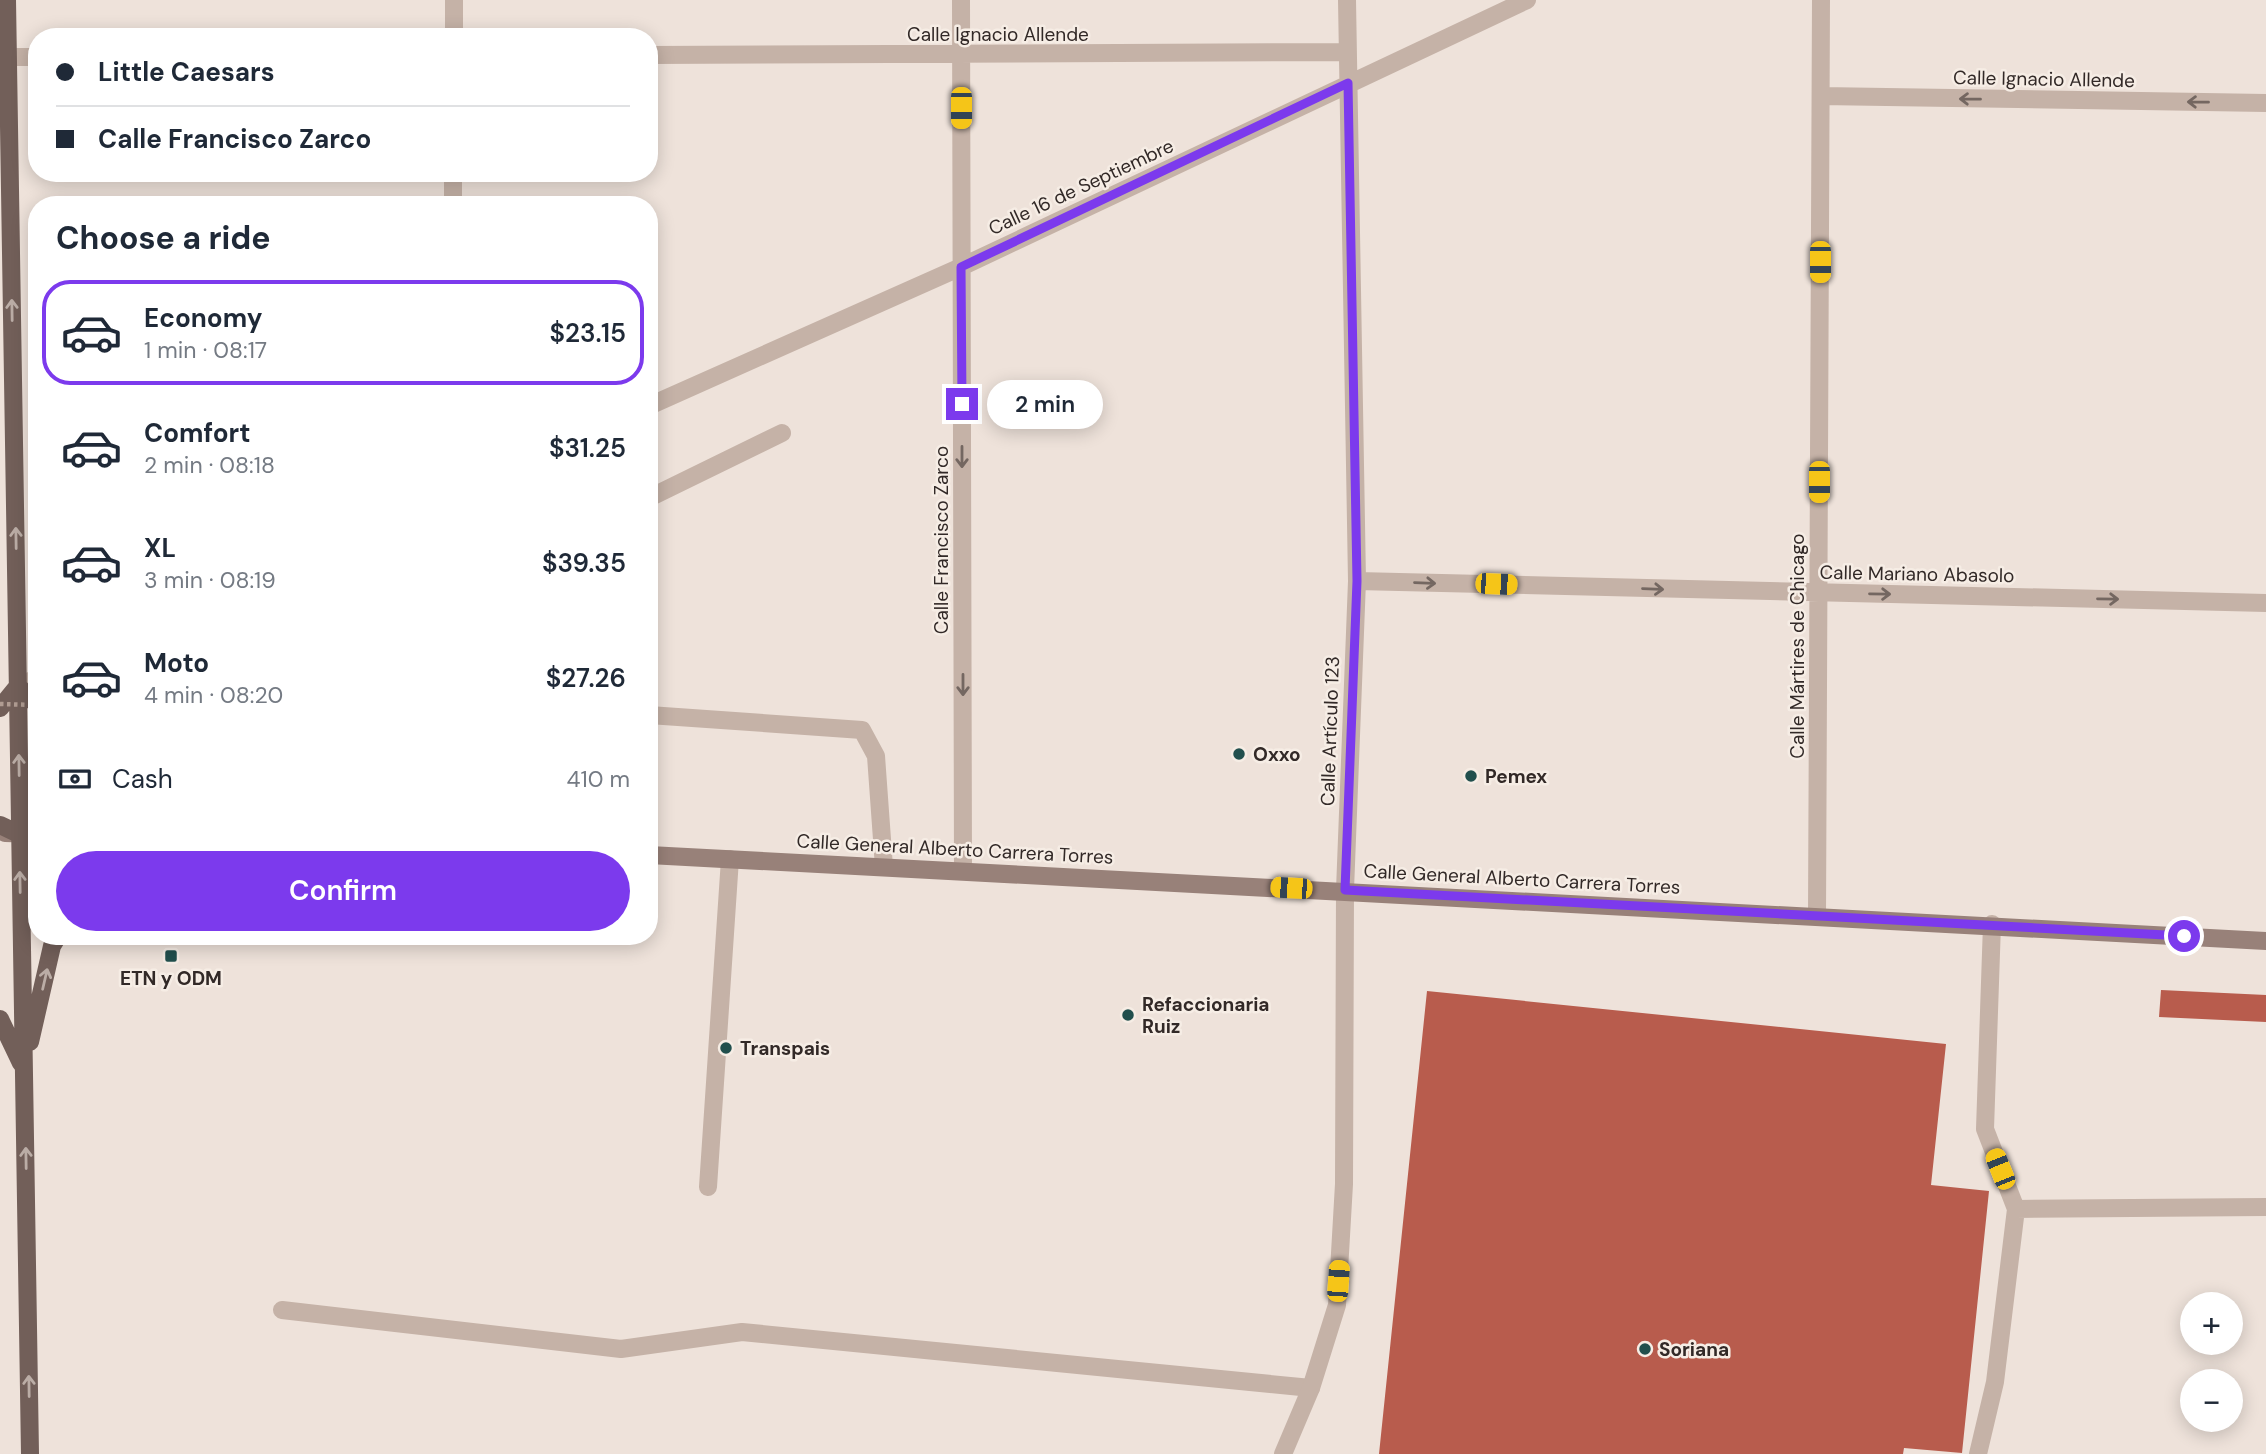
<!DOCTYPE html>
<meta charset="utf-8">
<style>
:root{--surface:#fff;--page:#f6f6f7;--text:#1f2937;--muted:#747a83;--line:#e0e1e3;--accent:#7c3aed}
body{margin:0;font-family:"DM Sans",sans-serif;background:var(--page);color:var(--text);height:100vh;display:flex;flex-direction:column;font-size:26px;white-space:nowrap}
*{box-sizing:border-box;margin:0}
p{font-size:23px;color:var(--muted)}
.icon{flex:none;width:38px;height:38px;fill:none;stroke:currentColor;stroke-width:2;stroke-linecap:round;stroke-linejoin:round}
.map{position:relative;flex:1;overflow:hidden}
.side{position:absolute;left:28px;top:196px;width:630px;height:749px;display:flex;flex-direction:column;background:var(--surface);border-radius:28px;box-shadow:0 4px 18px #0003}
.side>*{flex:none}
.hud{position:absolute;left:28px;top:28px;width:630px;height:154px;border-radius:28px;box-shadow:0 4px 18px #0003;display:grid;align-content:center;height:154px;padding:0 28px;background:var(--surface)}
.buttons{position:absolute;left:2180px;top:1292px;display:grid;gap:14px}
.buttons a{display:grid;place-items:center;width:63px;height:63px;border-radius:50%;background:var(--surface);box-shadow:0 4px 18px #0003;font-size:35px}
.end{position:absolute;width:32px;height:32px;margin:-16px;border:9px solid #7c3aed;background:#fff;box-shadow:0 0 0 4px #fff}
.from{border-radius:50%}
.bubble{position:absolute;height:49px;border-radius:24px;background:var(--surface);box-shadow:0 4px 18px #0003;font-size:23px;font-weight:600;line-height:49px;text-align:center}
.car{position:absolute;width:21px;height:42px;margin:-21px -10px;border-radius:9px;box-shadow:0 0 5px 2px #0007;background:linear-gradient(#f5c518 24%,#345 0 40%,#f5c518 0 76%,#345 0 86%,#f5c518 0)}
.hud b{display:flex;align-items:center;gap:24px;height:66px;font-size:26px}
.hud b+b{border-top:2px solid var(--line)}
.hud i{width:18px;height:18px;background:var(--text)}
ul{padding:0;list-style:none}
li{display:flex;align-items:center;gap:21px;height:105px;margin:0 14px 10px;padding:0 14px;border:4px solid transparent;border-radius:28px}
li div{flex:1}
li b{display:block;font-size:26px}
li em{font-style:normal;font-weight:600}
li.selected{border-color:var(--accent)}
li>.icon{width:63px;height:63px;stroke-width:1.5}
h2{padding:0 28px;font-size:32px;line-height:84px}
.pay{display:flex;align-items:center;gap:18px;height:77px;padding:0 28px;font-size:26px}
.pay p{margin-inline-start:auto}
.button{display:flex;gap:14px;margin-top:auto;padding:14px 28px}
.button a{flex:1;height:80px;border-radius:42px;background:var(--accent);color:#fff;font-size:28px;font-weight:600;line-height:80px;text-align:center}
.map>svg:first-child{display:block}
.building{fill:#b85c4d}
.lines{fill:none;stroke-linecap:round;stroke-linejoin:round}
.service{stroke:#c5b2a7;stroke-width:18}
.minor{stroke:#c5b2a7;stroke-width:18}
.secondary{stroke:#988179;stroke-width:18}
.primary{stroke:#725f59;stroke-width:18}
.path-bridge{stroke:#b09c92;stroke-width:4.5;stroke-dasharray:3.5 3.5;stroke-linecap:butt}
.oneway{stroke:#746761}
.oneway2{stroke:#bbada6}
.route{stroke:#7c3aed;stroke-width:9}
.poi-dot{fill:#214f4d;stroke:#f6ede5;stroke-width:2.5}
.labels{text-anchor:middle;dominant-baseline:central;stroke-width:5;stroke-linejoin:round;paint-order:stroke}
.street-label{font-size:19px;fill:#322927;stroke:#f6ede5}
.poi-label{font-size:19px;font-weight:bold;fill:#322927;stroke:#f6ede5;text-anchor:start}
</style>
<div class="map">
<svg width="2266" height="1454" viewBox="0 0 2266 1454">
<rect width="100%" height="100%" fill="#eee2da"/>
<!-- building -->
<path class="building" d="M 2161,990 L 2266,995 L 2266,1022 L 2159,1017 Z
M 1427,991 L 1946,1044 L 1931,1185 L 1989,1191 L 1962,1453 L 1904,1448 L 1903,1454 L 1379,1454 Z"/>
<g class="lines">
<!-- service -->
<path class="service" d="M 649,498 L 782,433
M 649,715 L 862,730 L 876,756 L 884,867
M 708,1187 L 730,859
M 2016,1209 L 2266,1207
M 282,1310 L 621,1349 L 742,1332 L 1311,1388
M 1978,1454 L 1995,1382 L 2016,1209 L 1985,1129 L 1992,924"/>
<!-- minor -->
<path class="minor" d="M 961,0 L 963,871
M 454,37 L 454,0
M 649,55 L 1347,52
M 8,57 L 37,57
M 1821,96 L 2266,103
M 453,205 L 453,173
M 649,406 L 961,267 L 1527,0
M 1357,581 L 2266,603
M 18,686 L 37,678
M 1817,915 L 1821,0
M 1283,1454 L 1311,1388 L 1337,1305 L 1344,1184 L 1345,890 L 1357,581 L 1347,0"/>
<!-- secondary -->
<path class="secondary" d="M 5,833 L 37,834
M 649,855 L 2266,941"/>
<!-- primary -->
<path class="primary" d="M 7,0 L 30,1454
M 0,708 L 18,686 L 37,705
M 0,825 L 19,834
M 0,1019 L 21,1063
M 30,1042 L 52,946 L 58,936"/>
<!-- path-bridge -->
<path class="path-bridge" d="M 0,704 L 37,705"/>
</g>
<!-- one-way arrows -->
<defs><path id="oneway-shaft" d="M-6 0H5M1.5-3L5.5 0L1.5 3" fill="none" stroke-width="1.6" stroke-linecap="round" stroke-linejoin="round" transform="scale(1.75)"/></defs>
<g class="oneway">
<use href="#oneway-shaft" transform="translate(1970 99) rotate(-179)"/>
<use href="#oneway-shaft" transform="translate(2198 102) rotate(-179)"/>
<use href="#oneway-shaft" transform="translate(962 457) rotate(90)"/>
<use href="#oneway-shaft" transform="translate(1425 583) rotate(2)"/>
<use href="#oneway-shaft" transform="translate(1653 589) rotate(2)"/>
<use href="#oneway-shaft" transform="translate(1880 594) rotate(1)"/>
<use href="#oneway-shaft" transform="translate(2108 599) rotate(1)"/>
<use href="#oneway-shaft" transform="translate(963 685) rotate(90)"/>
</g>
<g class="oneway2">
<use href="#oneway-shaft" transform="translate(12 310) rotate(-91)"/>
<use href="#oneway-shaft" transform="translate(16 538) rotate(-91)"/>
<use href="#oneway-shaft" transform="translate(19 765) rotate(-91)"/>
<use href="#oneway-shaft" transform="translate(20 882) rotate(-91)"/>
<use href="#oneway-shaft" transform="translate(45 979) rotate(-77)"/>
<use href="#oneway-shaft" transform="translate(26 1158) rotate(-91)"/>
<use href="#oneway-shaft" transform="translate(29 1386) rotate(-91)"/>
</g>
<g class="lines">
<!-- route -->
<path class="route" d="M 962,404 L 961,267 L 1348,83 L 1357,581 L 1345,890 L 2184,936"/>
</g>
<!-- markers -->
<g class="poi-dot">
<circle cx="1239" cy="754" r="7"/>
<circle cx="1471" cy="776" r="7"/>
<rect x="164" y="949" width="14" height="14" rx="3.5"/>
<circle cx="1128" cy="1015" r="7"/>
<circle cx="726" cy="1048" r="7"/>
<circle cx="1645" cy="1349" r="7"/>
</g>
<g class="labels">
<!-- street labels -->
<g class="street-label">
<text x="998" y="34">Calle Ignacio Allende</text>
<text transform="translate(2044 79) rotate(1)">Calle Ignacio Allende</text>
<text transform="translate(1081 187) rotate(-25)">Calle 16 de Septiembre</text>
<text transform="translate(941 540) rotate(-90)">Calle Francisco Zarco</text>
<text transform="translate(1917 574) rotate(1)">Calle Mariano Abasolo</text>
<text transform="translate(1797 646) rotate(-90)">Calle Mártires de Chicago</text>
<text transform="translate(1330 731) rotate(-88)">Calle Artículo 123</text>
<text transform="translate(955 849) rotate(3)">Calle General Alberto Carrera Torres</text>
<text transform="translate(1522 879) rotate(3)">Calle General Alberto Carrera Torres</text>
</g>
<!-- poi labels -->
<g class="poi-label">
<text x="1253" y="754">Oxxo</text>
<text x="1485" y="776">Pemex</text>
<text x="171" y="978" text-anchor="middle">ETN y ODM</text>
<text x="1142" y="1004">Refaccionaria<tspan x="1142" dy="22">Ruiz</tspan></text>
<text x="740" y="1048">Transpais</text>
<text x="1659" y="1349">Soriana</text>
</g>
</g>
</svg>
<div class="buttons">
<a>+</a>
<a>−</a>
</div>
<i class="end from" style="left:2184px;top:936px"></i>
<i class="end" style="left:962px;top:404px"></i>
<div class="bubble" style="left:987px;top:380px;width:116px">2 min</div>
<i class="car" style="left:961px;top:108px;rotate:180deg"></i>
<i class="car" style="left:1820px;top:262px;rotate:180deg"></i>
<i class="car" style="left:1819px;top:482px;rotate:180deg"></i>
<i class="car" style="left:1496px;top:584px;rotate:92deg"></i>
<i class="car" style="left:1291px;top:888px;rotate:273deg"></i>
<i class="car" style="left:2000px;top:1169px;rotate:338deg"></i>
<i class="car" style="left:1338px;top:1281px;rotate:4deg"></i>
<div class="hud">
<b><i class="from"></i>Little Caesars</b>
<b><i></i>Calle Francisco Zarco</b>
</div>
<section class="side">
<h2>Choose a ride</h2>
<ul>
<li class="selected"><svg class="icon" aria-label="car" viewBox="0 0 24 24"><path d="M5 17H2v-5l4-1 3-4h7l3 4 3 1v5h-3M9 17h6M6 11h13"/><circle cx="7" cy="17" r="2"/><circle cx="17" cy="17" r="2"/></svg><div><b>Economy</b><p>1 min · 08:17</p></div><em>$23.15</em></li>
<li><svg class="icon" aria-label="car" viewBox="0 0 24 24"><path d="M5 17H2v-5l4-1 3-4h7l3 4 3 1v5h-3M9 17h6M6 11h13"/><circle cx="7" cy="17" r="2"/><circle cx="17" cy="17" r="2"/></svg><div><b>Comfort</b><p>2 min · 08:18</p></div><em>$31.25</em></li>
<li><svg class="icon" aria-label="car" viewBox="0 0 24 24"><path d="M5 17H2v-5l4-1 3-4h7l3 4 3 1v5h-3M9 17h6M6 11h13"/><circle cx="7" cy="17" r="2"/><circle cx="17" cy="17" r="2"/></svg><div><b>XL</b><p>3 min · 08:19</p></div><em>$39.35</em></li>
<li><svg class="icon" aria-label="car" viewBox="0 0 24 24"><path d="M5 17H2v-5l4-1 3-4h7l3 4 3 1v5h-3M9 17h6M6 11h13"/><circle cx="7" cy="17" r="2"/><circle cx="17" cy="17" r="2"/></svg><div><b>Moto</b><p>4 min · 08:20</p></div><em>$27.26</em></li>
</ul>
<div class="pay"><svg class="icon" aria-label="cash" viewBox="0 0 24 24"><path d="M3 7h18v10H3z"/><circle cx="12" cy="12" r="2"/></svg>Cash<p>410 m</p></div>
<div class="button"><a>Confirm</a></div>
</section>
</div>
